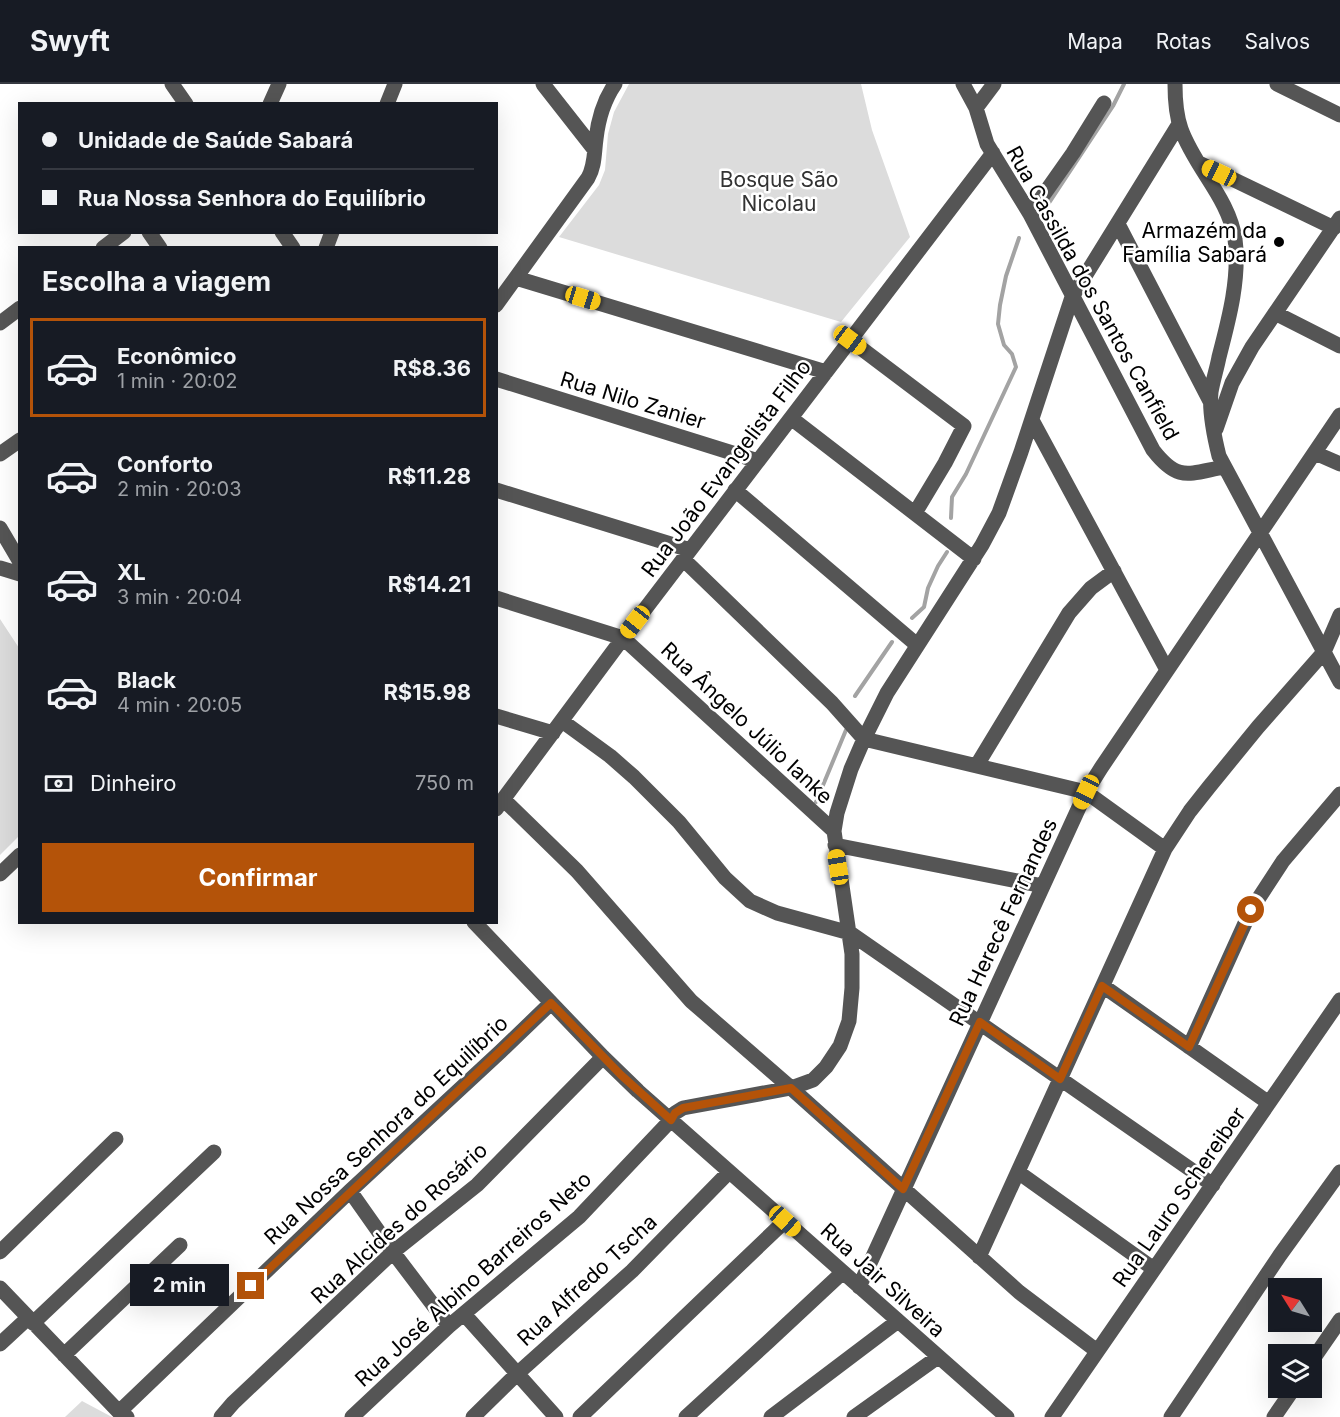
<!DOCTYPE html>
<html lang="pt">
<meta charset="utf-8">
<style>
:root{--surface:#171b24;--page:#20242c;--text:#f1f3f6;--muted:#9ea1a6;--line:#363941;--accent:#b45309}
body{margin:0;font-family:Inter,sans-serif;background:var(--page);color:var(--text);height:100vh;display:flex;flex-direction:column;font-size:22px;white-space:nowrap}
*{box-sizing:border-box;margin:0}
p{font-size:20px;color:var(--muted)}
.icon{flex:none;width:33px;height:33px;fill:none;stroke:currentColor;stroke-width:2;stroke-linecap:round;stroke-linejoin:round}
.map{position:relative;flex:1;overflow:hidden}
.panel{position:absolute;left:18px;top:162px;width:480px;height:678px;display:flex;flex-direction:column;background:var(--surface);border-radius:0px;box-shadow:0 6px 24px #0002}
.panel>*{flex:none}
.guide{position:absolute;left:18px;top:18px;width:480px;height:132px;border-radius:0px;box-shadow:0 6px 24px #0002;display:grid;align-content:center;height:132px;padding:0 24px;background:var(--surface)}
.needle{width:39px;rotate:307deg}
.buttons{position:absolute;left:1268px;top:1194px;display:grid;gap:12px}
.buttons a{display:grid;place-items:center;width:54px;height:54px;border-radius:0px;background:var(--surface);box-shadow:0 6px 24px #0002;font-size:30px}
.end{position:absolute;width:27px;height:27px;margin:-14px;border:8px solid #b45309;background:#fff;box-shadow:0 0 0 3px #fff}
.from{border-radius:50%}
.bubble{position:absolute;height:42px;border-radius:0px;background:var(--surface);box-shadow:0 6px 24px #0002;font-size:20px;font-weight:700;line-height:42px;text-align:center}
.car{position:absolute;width:18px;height:36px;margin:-18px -9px;border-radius:8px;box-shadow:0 0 4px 2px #0007;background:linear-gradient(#f5c518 24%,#345 0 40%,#f5c518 0 76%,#345 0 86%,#f5c518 0)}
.guide b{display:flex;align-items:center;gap:21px;height:57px;font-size:22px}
.guide b+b{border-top:2px solid var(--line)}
.guide i{width:15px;height:15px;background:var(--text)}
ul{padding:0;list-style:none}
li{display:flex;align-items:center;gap:18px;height:99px;margin:0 12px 9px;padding:0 12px;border:3px solid transparent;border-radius:0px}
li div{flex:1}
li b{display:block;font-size:22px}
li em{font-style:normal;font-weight:700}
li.active{border-color:var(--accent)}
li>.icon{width:54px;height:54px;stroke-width:1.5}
h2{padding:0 24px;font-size:27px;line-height:72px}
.pay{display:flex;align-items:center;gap:15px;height:66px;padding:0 24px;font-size:22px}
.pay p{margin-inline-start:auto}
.cta{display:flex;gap:12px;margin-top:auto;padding:12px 24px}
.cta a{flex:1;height:69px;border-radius:0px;background:var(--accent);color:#fff;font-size:24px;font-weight:700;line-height:69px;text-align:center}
header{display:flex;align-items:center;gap:36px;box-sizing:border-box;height:84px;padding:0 30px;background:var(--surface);border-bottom:2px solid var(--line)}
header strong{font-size:28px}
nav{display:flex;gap:33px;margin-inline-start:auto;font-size:21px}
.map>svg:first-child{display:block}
.green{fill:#dcdcdc}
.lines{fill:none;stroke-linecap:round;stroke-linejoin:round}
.stream{stroke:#a3a3a3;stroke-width:4}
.minor{stroke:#555;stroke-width:15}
.route{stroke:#b45309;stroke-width:8}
.poi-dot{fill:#000;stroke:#fff;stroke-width:2}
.labels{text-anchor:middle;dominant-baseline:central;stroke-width:5;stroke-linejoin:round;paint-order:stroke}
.park-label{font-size:21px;fill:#333;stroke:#fff}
.poi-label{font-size:21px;fill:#000;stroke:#fff;text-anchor:end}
.street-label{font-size:21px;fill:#000;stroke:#fff}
</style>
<header>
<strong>Swyft</strong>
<nav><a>Mapa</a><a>Rotas</a><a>Salvos</a></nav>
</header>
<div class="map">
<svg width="1340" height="1333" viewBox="0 0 1340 1333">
<rect width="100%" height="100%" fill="#fff"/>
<!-- green -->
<path class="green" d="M 629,0 L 861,0 L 872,46 L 910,153 L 841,238 L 559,153 L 599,101 L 605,86 L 608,50 L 614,28 Z
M 0,535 L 19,564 L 19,752 L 0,771 Z
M 82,1317 L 112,1333 L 65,1333 Z"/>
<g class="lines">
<!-- stream -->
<path class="stream" d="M 1047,122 L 1113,22 L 1124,0
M 951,434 L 952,413 L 966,390 L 1016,283 L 1012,270 L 1004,261 L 998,240 L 1000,221 L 1006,192 L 1019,154
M 912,534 L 924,523 L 928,504 L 938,482 L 947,468
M 855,612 L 892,558
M 816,718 L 846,646"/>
<!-- minor -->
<path class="minor" d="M 172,0 L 186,20
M 543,0 L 594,65
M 963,0 L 976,24 L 987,60 L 1030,130 L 1153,366 C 1178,398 1187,390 1224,383
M 1175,0 C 1175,15 1176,31 1181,45 C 1195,84 1229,114 1235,155 C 1240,194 1229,235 1219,273 C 1217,284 1213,296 1211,308 C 1209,328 1214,352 1219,372 L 1340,598
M 1277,0 L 1340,31
M 270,20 L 279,0
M 387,20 L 395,0
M 976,24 L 994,0
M 1199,79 L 1334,144
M 1030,130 L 1073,69 L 1104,19
M 1118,140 L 1211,319
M 149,148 L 160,164
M 282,148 L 293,164
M 103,164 L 124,148
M 326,164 L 332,148
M 516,194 L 826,288
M 496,221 L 588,94 C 595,82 594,69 596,55 C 598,37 604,16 615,0
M 1275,229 L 1340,262
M 0,239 L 20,224
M 850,256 L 964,342 L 945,379 L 915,429
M 496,295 L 758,377
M 791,334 L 974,475
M 1032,336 L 1167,586
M 1216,345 L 1232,299 L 1252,263 L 1340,134
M 1315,369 L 1340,380
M 0,370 L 20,356
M 496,406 L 690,466
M 735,406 L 917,561
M 0,444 L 20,478
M 683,475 L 832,619 L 864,655 L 1086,708 L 1165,765
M 0,484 L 20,490
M 496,514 L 623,554 L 834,747
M 496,632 L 553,649
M 562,637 L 610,672 L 634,693 L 679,738 L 725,794 L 750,817 L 777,829 L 850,849 L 1213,1101
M 977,681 L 1069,529 L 1091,504 L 1114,487
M 504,716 L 577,787 L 691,917 L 791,1004 L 1019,1208 L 1097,1267
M 496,725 L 623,554 L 993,69
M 835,761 L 1043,802
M 0,790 L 20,771
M 474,838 L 603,973 L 638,1007 L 1007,1333
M 1103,902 L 1269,1019
M 1189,963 L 1251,826 L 1283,777 L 1340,710
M 1018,1088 L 1154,1185
M 350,1107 L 393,1168 L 449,1242
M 0,1168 L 116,1055
M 979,1173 L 1165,765 L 1190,727 L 1209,703 L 1258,643 L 1324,568 L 1340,531
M 859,1203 L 1086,708 L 1101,684 L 1340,331
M 0,1204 L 119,1328 L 127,1333
M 464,1230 L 556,1333
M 33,1239 L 214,1068
M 0,1260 L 28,1234
M 64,1271 L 180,1161
M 1311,1278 L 1340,1236
M 119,1328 L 350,1107 L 500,968 L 551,919
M 221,1333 L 233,1319 L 393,1168 L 477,1101 L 603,973
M 352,1333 L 449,1242 L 579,1133 L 671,1036 L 675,1029 L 683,1024 L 791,1004 L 813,996 L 826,983 L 840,962 L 849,937 L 852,904 L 852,870 L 834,747 L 837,729 L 851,685 L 864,655 L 887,609 L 982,461 L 999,429 L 1021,368 L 1072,213 L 1179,40
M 473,1333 L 518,1289 L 632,1187 L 729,1088
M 580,1333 L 785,1137
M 686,1333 L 769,1257 L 843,1188
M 771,1333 L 898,1237
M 854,1333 L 938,1273
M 1052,1333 L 1340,916
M 1171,1333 L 1280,1171 L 1340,1088
M 1274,1333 L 1294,1304"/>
</g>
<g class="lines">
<!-- route -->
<path class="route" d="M 251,1202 L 551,919 L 621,991 L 671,1036 L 675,1029 L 683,1024 L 791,1004 L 903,1105 L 980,938 L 1060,995 L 1102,902 L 1189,963 L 1251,826"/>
</g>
<!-- markers -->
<circle class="poi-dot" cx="1279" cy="158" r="6"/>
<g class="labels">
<!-- park labels -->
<g class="park-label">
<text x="779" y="95">Bosque São<tspan x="779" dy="24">Nicolau</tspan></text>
</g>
<!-- poi labels -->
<g class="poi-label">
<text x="1267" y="146">Armazém da<tspan x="1267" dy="24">Família Sabará</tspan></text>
</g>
<!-- street labels -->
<g class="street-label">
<text transform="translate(1093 209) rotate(61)">Rua Cassilda dos Santos Canfield</text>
<text transform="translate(633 316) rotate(17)">Rua Nilo Zanier</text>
<text transform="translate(726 384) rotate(-53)">Rua João Evangelista Filho</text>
<text transform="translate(747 639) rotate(43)">Rua Ângelo Júlio Ianke</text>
<text transform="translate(1003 838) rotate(-65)">Rua Herecê Fernandes</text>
<text transform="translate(386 1046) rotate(-43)">Rua Nossa Senhora do Equilíbrio</text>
<text transform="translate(1179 1113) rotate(-55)">Rua Lauro Schereiber</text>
<text transform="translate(399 1139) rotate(-42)">Rua Alcides do Rosário</text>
<text transform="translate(473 1195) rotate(-42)">Rua José Albino Barreiros Neto</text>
<text transform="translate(587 1196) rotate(-43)">Rua Alfredo Tscha</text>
<text transform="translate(883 1196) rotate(42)">Rua Jair Silveira</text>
</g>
</g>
</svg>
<div class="buttons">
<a><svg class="needle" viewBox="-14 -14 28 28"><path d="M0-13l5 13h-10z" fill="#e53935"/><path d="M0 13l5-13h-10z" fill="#9ea1a6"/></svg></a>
<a><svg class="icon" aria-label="layers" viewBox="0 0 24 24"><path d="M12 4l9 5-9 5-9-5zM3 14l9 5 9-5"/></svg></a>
</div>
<i class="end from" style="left:1251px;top:826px"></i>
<i class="end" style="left:251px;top:1202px"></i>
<div class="bubble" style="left:130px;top:1180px;width:99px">2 min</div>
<i class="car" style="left:1219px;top:89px;rotate:295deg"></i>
<i class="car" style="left:583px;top:214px;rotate:107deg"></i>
<i class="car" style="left:850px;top:256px;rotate:127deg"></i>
<i class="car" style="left:635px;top:538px;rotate:218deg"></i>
<i class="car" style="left:1086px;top:708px;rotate:205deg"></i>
<i class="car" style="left:838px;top:783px;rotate:351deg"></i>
<i class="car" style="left:785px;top:1137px;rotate:132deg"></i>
<div class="guide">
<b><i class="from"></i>Unidade de Saúde Sabará</b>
<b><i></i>Rua Nossa Senhora do Equilíbrio</b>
</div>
<section class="panel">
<h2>Escolha a viagem</h2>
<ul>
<li class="active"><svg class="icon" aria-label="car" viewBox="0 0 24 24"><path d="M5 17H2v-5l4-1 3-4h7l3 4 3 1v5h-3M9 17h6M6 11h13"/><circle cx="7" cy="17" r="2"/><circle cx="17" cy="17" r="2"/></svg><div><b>Econômico</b><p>1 min · 20:02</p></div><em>R$8.36</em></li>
<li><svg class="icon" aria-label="car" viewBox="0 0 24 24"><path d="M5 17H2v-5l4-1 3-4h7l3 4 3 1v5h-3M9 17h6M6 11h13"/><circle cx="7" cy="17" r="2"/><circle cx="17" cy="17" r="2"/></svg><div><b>Conforto</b><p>2 min · 20:03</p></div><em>R$11.28</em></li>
<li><svg class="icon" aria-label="car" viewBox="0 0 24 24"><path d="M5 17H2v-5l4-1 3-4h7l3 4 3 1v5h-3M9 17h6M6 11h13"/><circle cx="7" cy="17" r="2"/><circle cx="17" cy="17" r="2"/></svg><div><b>XL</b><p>3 min · 20:04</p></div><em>R$14.21</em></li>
<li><svg class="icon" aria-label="car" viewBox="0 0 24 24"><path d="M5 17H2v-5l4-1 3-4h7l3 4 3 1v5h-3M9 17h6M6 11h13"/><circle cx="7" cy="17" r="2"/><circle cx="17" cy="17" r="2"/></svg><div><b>Black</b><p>4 min · 20:05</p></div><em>R$15.98</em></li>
</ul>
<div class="pay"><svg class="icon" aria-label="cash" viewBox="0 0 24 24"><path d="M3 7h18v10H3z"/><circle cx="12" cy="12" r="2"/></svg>Dinheiro<p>750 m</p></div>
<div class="cta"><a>Confirmar</a></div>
</section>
</div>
